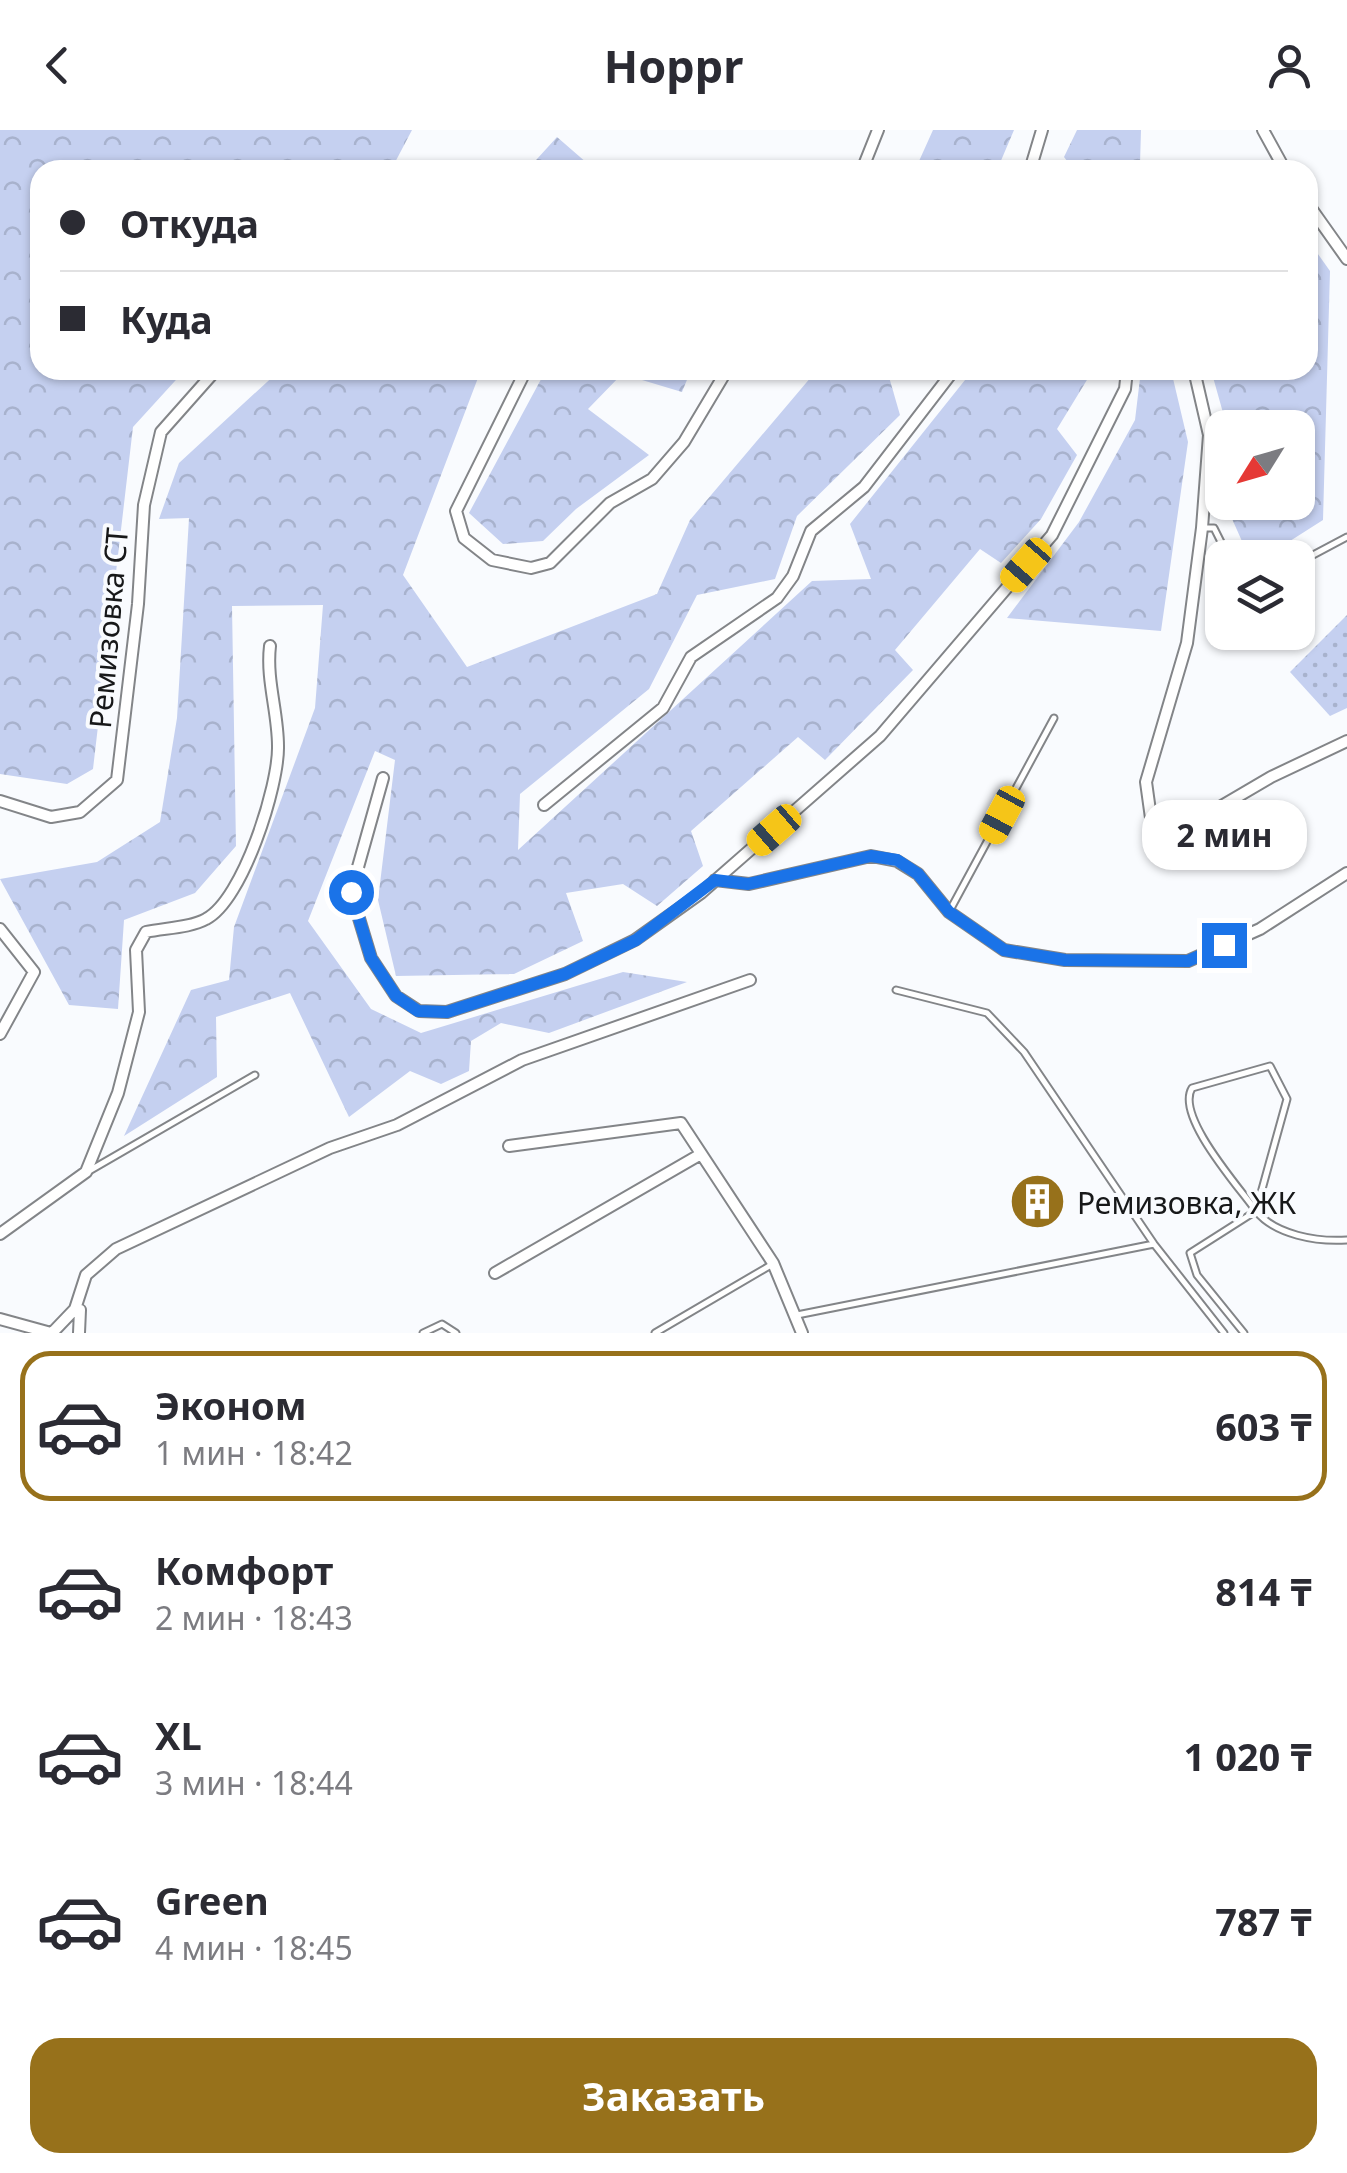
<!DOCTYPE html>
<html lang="ru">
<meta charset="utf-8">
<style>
:root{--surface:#fff;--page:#f2f2f3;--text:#2b2b33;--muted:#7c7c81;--line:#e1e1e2;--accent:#97711b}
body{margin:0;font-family:"Noto Sans",sans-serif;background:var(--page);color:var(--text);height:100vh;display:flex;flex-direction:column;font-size:38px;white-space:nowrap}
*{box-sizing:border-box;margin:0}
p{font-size:32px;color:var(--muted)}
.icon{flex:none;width:55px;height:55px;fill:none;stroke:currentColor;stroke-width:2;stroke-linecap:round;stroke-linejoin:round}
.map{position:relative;height:1203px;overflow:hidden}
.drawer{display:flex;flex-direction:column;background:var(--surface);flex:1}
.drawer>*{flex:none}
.top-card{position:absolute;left:30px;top:30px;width:1288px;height:220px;border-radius:30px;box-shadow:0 2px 8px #0004;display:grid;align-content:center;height:220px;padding:0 30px;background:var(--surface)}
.needle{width:65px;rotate:233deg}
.fabs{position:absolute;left:1205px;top:280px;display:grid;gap:20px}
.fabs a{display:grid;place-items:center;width:110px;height:110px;border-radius:20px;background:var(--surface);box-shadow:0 2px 8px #0004;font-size:50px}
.end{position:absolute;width:45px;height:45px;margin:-22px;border:12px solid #1a73e8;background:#fff;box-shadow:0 0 0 5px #fff}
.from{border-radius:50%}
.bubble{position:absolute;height:70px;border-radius:30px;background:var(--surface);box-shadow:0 2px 8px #0004;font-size:32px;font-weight:700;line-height:70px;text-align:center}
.car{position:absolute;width:30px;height:60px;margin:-30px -15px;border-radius:12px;box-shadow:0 0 8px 2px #0007;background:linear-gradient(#f5c518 24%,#345 0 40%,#f5c518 0 76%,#345 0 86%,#f5c518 0)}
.top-card b{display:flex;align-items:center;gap:35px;height:95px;font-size:38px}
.top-card b+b{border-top:2px solid var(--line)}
.top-card i{width:25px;height:25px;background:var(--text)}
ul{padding:18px 0 0;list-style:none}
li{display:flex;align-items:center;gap:30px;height:150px;margin:0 20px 15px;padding:0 10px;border:5px solid transparent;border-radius:30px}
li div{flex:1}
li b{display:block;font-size:38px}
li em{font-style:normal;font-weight:700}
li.active{border-color:var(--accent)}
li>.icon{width:90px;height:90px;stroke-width:1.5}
.cta{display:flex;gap:20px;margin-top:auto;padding:20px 30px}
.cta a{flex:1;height:115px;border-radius:30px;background:var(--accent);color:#fff;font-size:40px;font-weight:700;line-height:115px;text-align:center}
header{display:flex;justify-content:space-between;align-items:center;height:130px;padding:0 30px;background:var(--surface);font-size:45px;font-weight:700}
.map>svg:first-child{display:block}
.grass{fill:url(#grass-dots)}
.forest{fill:url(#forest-crowns)}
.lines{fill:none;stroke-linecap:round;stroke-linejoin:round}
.service-casing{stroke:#838588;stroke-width:9}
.minor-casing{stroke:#838588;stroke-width:14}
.service{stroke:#fff;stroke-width:5}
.minor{stroke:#fff;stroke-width:10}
.route{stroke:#1a73e8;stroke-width:12}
.labels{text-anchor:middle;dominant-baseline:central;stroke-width:8;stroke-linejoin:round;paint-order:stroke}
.street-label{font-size:30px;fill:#171819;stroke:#f9fbfe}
.poi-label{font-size:30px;fill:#171819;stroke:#f9fbfe;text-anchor:start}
</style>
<header><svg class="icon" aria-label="back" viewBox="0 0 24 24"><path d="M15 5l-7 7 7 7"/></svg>Hoppr<svg class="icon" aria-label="person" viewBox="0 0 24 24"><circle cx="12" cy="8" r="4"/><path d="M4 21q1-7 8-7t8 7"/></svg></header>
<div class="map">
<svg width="1347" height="1203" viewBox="0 0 1347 1203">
<defs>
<pattern id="grass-dots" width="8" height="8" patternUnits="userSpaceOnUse" patternTransform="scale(2.5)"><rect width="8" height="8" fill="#c5d0f0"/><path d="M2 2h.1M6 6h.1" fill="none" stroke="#a8b2cd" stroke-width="1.8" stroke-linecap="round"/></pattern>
<pattern id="forest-crowns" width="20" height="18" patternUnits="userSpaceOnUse" patternTransform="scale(2.5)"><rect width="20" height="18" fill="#c5d0f0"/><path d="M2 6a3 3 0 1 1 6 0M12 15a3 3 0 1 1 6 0" fill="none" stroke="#a8b2cd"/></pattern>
</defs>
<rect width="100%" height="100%" fill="#f9fbfe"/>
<!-- grass -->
<path class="grass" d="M 1347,485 L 1347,578 L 1330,586 L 1290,542 Z"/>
<!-- forest -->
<path class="forest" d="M 0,0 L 412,0 L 391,40 L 40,40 L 40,240 L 185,240 L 133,297 L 93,639 L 67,654 L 0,644 Z
M 933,0 L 1014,0 L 997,40 L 915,40 Z
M 1077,0 L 1141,0 L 1140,34 L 1233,40 L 1074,40 L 1064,27 Z
M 557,7 L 595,40 L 527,40 Z
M 1308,110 L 1330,141 L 1323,390 L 1265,427 L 1249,427 L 1225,373 L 1298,372 L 1298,298 L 1227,297 L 1211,240 L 1308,240 Z
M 280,240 L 481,240 L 403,445 L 467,537 L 657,464 L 690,390 L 817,240 L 887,240 L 900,285 L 797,386 L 775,449 L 697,465 L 649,559 L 520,664 L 518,720 L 812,451 L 871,449 L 850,394 L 973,240 L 1093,240 L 1057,299 L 1077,325 L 1041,389 L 1001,433 L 980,419 L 895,520 L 913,540 L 825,630 L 798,607 L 691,701 L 703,736 L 657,776 L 623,754 L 566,763 L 583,811 L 514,844 L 396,846 L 378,770 L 395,630 L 375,621 L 308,791 L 371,879 L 421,903 L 623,842 L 687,852 L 549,903 L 501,893 L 471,911 L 469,941 L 441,954 L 410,941 L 349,987 L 290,863 L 216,887 L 217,947 L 124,1006 L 191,860 L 229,850 L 234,797 L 315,578 L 323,475 L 232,476 L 236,716 L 195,763 L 124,790 L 118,879 L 69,875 L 0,749 L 97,732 L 160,692 L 177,588 L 189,388 L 159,389 L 179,333 Z
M 546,240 L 691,240 L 682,262 L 622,244 L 588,279 L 649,325 L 576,379 L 543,411 L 503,414 L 469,383 Z
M 1141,240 L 1171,240 L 1188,312 L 1161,501 L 1007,488 L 1079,392 L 1135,290 Z"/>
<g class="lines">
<defs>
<path id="service" d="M 1205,398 L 1214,398 L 1229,428
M 1298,433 L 1347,407
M 949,782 L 1054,588
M 896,860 L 987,883 L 1024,922 L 1154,1114 L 1224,1203
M 89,1041 L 255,945
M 797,1185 L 1154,1114
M 423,1203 L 442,1194 L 456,1203
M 655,1203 L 771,1135
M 1244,1203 L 1197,1145 L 1190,1123 L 1256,1081 L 1287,969 L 1270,936 L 1192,958 C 1175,986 1239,1057 1256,1081 C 1275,1105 1317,1112 1347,1110"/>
<path id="minor" d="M 1263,0 L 1285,40
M 862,40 L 878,0
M 1030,40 L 1042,0
M 1308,74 L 1347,129
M 526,240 L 456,381 L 464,408 L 492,430 L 531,438 L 550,433 L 610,373 L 652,349 L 684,312 L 727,240
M 1194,240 L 1209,305 L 1202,398 L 1187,513 L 1146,652 L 1151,688 L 1162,697 L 1179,701 L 1271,647 L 1347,611
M 383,648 L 351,762 L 371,828 L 396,866 L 419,881 L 447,882 L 565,844 L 635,810 L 701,763 L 880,606 L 1052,405 L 1125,259 L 1127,240
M 0,671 L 51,687 L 80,682 L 117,650 L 138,474 L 144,375 L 161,302 L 216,240
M 544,675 L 663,578 L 691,527 L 777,468 L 793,446 L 811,401 L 864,357 L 954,240
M 715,750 L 749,754 L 871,726 L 897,731 L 918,744 L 949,782 L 1004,820 L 1065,830 L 1188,831 L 1260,799 L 1347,743
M 0,799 L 34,842 L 0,904
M 509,1016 L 681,993 L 773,1133 L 802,1203
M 0,1104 L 86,1042 L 118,963 L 139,882 L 136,820 L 146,802 C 164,798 190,798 206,789 C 243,770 279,655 278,616 C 278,582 266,550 270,516
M 495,1143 L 701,1024
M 75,1179 L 80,1180 L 79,1203
M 0,1189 L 51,1203
M 52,1203 L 75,1179 L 86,1145 L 116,1119 L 330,1018 L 397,995 L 522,930 L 750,850"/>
</defs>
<!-- service casing -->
<use href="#service" class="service-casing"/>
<!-- minor casing -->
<use href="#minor" class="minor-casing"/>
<!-- service -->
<use href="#service" class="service"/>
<!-- minor -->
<use href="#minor" class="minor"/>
</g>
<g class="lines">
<!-- route -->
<path class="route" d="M 351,762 L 371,828 L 396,866 L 418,881 L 447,882 L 565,844 L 636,810 L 715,750 L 748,754 L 871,726 L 897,730 L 918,744 L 949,782 L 1004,820 L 1065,830 L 1188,831 L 1224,815"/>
</g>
<!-- icons -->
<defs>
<symbol id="building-disc" viewBox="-11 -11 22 22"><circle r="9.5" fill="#97711b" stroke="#f9fbfe"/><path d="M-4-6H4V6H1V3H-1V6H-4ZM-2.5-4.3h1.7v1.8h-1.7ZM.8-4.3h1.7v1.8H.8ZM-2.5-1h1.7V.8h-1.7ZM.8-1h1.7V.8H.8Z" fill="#fff"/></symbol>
</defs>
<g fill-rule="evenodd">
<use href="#building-disc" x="1006" y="1040" width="63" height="63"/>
</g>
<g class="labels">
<!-- street labels -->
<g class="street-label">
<text transform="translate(108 498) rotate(-85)">Ремизовка СТ</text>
</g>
<!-- poi labels -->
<g class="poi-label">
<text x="1077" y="1072">Ремизовка, ЖК</text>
</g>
</g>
</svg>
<div class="fabs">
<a><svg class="needle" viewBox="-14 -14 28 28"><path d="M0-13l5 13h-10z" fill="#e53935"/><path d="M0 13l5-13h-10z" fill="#7c7c81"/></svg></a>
<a><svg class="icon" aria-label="layers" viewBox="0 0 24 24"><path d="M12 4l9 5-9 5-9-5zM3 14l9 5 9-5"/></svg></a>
</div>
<i class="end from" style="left:351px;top:762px"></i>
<i class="end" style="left:1224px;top:815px"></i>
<div class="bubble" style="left:1142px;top:670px;width:165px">2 мин</div>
<i class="car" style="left:1026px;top:435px;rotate:221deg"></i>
<i class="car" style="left:1002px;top:685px;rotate:208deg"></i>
<i class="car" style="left:774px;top:700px;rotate:229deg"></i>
<div class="top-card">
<b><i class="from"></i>Откуда</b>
<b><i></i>Куда</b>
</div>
</div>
<section class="drawer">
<ul>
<li class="active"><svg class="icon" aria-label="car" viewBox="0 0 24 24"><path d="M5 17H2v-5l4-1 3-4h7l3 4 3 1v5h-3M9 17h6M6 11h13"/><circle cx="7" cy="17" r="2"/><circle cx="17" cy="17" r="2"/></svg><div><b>Эконом</b><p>1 мин · 18:42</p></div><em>603 ₸</em></li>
<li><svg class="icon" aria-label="car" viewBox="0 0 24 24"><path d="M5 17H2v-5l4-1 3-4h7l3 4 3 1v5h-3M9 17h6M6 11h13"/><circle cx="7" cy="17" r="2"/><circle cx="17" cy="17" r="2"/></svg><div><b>Комфорт</b><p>2 мин · 18:43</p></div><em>814 ₸</em></li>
<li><svg class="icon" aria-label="car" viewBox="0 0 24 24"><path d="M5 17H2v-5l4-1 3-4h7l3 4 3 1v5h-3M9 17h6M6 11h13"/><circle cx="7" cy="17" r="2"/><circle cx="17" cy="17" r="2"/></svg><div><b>XL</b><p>3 мин · 18:44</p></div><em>1 020 ₸</em></li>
<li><svg class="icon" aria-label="car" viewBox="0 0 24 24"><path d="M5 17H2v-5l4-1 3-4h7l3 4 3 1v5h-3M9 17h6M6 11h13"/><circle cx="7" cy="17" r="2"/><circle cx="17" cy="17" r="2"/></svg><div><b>Green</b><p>4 мин · 18:45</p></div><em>787 ₸</em></li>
</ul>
<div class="cta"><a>Заказать</a></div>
</section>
